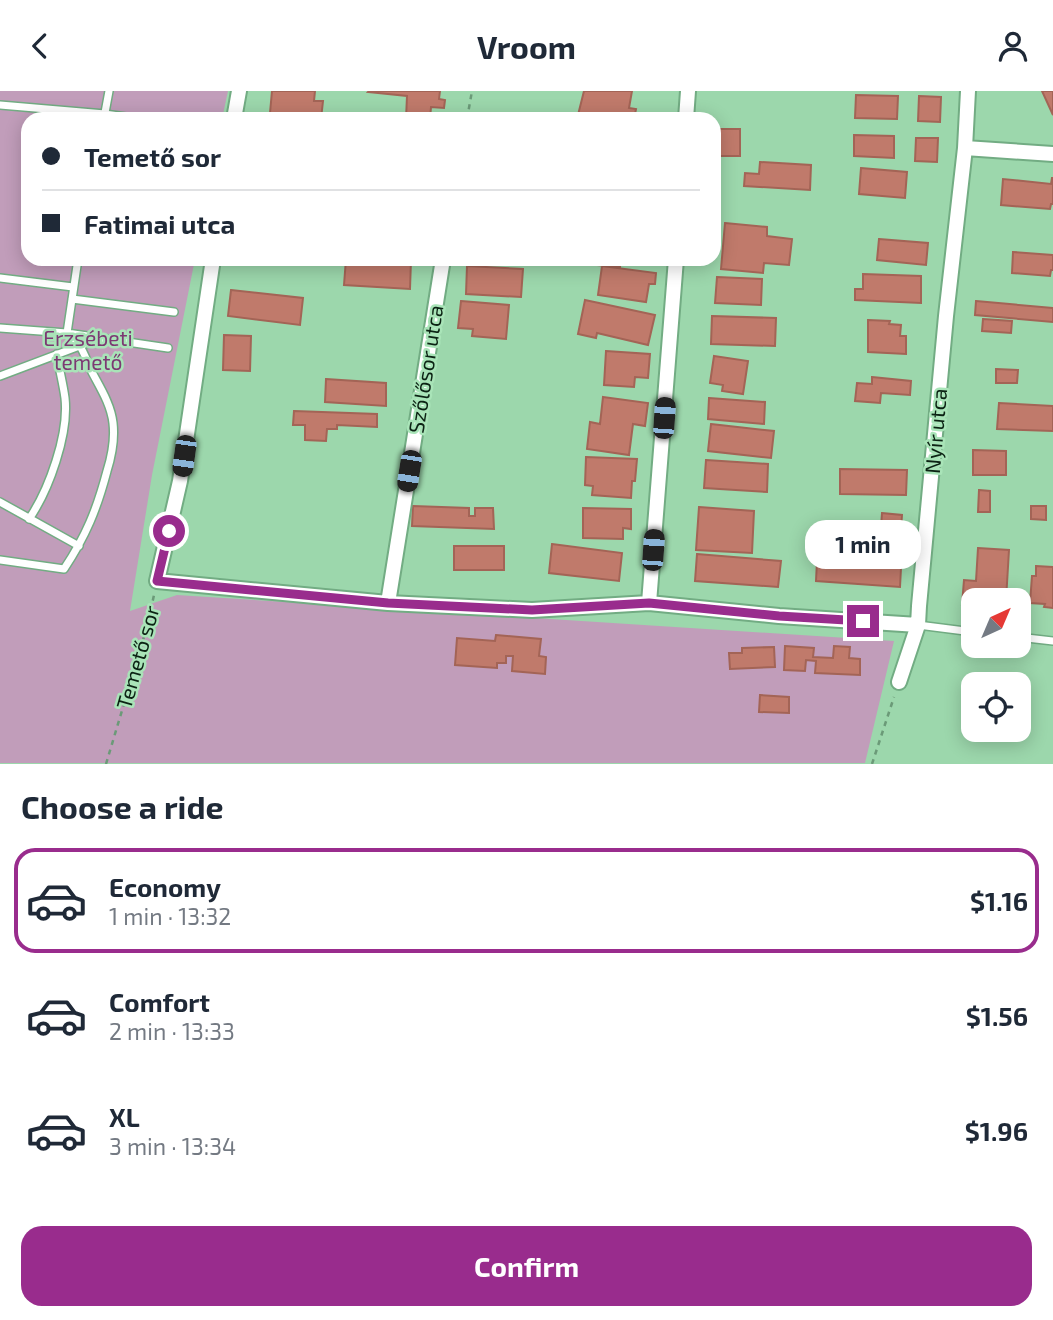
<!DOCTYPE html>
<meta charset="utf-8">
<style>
:root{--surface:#fff;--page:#f6f6f7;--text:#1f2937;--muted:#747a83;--line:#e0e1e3;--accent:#992c8d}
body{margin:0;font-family:"Exo 2",sans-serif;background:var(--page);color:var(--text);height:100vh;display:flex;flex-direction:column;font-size:26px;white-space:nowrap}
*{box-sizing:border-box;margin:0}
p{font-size:23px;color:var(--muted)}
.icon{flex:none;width:38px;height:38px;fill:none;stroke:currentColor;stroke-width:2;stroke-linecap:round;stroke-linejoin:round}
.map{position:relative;height:673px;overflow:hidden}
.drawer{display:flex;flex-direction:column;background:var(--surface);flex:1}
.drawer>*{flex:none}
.top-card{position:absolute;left:21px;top:21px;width:700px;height:154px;border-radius:21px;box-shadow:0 4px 18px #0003;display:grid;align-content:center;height:154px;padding:0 21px;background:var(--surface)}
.needle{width:46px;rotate:44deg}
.tools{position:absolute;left:961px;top:497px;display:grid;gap:14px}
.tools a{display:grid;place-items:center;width:70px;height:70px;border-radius:14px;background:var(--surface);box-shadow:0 4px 18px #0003;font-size:35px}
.end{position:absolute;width:32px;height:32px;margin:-16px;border:9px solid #992c8d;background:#fff;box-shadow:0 0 0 4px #fff}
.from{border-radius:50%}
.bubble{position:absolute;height:49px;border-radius:21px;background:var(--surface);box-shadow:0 4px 18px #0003;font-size:23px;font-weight:700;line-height:49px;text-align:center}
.car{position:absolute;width:21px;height:42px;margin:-21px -10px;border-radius:9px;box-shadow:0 0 5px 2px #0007;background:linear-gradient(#222 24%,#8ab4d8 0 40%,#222 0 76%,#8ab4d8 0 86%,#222 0)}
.top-card b{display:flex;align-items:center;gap:24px;height:66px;font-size:26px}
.top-card b+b{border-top:2px solid var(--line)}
.top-card i{width:18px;height:18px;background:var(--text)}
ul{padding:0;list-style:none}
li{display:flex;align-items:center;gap:21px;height:105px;margin:0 14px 10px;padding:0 7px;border:4px solid transparent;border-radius:21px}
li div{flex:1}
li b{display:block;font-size:26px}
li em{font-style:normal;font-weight:700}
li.on{border-color:var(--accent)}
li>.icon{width:63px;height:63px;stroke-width:1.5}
h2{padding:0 21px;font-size:32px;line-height:84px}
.action{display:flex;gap:14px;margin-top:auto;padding:14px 21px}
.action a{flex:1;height:80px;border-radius:21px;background:var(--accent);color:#fff;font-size:28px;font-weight:700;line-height:80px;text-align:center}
header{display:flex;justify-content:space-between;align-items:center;height:91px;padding:0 21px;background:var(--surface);font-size:32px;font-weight:700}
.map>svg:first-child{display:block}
.green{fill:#c19dba}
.building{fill:#c07a6b;stroke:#a36456;stroke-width:2}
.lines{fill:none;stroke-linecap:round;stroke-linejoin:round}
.lane-casing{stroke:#72ac83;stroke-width:10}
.street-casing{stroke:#72ac83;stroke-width:18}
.path{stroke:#6b9a78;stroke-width:2.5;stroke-dasharray:5 5;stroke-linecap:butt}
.lane{stroke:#fff;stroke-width:7}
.street{stroke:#fff;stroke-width:14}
.route{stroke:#992c8d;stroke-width:9}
.labels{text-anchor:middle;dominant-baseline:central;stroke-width:5;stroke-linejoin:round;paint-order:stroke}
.park-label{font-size:21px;fill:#7c3973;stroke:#a9e4b8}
.street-label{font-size:21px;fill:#0c2314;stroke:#a9e4b8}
</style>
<header><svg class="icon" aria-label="back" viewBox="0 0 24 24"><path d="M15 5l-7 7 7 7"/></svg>Vroom<svg class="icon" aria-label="person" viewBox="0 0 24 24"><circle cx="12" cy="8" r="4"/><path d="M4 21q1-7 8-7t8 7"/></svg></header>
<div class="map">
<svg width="1053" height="673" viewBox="0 0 1053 673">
<rect width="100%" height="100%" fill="#9cd7ac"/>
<!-- green -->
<path class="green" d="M 0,0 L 228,0 L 222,28 L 28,28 L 28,168 L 195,168 L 152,384 L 130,520 L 177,504 L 894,550 L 865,672 L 0,672 Z"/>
<!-- building -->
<path class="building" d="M 272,0 L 315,0 L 314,10 L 323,10 L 321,28 L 279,28 L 280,23 L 270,22 Z
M 369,0 L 440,0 L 439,8 L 445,9 L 444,17 L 431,16 L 430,28 L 406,28 L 407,5 L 368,1 Z
M 584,0 L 632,0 L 629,17 L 636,18 L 634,28 L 577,28 Z
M 1042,0 L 1053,0 L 1053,24 Z
M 856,4 L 898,5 L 897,28 L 855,27 Z
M 919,5 L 941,6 L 940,31 L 918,30 Z
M 714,38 L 740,38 L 740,65 L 714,65 Z
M 854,44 L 894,45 L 894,67 L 854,65 Z
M 916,47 L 938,47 L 937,71 L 915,70 Z
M 760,71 L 811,74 L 810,99 L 744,95 L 745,82 L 759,83 Z
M 861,77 L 907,81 L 905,107 L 859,103 Z
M 1052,87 L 1053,87 L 1053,113 L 1051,113 L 1050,118 L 1001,114 L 1003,88 L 1051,93 Z
M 725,132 L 767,136 L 767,145 L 792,148 L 789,174 L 764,172 L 763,182 L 721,178 Z
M 879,148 L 928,152 L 926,174 L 877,169 Z
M 1013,161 L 1053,164 L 1053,179 L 1051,179 L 1050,185 L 1012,182 Z
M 346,168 L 411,169 L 410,198 L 344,194 Z
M 599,168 L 621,168 L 620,176 L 598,174 Z
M 467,175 L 523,178 L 521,206 L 466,203 Z
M 602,175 L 656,182 L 655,193 L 649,193 L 646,211 L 598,204 Z
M 863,183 L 921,185 L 921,212 L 855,209 L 855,198 L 863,198 Z
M 717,186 L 762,188 L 761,214 L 715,212 Z
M 231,199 L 303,207 L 300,234 L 228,225 Z
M 585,209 L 655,224 L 648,254 L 597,242 L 596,247 L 578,243 Z
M 461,210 L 509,214 L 506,248 L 472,245 L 473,238 L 458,237 Z
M 976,210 L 1053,217 L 1053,231 L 975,224 Z
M 712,225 L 776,227 L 775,255 L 711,253 Z
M 983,228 L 1012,230 L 1011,242 L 982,240 Z
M 868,229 L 890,230 L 889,233 L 901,234 L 900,245 L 906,245 L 906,263 L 868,261 Z
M 224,244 L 251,245 L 250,280 L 223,279 Z
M 606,260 L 650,263 L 648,287 L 635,286 L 634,296 L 604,294 Z
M 714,265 L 748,270 L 743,303 L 722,300 L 723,294 L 710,292 Z
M 996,278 L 1018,279 L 1017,292 L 996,292 Z
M 872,286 L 911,290 L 910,304 L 881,302 L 880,312 L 855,310 L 857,292 L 872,293 Z
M 326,288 L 386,292 L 386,315 L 325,311 Z
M 603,306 L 648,312 L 645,335 L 633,333 L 629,364 L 587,358 L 590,331 L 600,333 Z
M 709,307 L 765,311 L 764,333 L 708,328 Z
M 999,312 L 1053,315 L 1053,340 L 997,338 Z
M 294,320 L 377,323 L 377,336 L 337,334 L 337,338 L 327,338 L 326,350 L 305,349 L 305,334 L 293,334 Z
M 711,333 L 774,340 L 771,367 L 708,360 Z
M 973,359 L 1006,360 L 1006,384 L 973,384 Z
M 586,366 L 637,368 L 635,390 L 632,390 L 631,407 L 592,404 L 593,395 L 585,394 Z
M 706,369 L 768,373 L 767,401 L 704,397 Z
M 840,378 L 907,379 L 906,404 L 840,403 Z
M 979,399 L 990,400 L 990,421 L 978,421 Z
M 413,415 L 469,417 L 469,425 L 475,425 L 475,417 L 493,417 L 494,438 L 412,435 Z
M 1031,415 L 1046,415 L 1046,429 L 1031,428 Z
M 699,416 L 754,420 L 752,462 L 696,459 Z
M 583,417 L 631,418 L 631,438 L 623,437 L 623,448 L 583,447 Z
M 882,422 L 902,424 L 899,466 L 879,465 Z
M 552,453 L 622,462 L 619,490 L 549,482 Z
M 454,455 L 504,455 L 504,479 L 454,479 Z
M 978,457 L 1009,459 L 1006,509 L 973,509 L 973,515 L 962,514 L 964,489 L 976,490 Z
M 697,463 L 781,470 L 778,496 L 695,490 Z
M 817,470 L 901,477 L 900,496 L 816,490 Z
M 1036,475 L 1053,476 L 1053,517 L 1044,516 L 1045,513 L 1030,512 L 1032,485 L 1036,485 Z
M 496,544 L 541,548 L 539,565 L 546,566 L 545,583 L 512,580 L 513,565 L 506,565 L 506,572 L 497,572 L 497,577 L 455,574 L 457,547 L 495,550 Z
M 785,555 L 814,557 L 813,566 L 833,567 L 834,555 L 850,556 L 849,567 L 860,568 L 860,584 L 815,582 L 816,570 L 806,569 L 805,580 L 784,579 Z
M 774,556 L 775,576 L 730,578 L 729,562 L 742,562 L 742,557 Z
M 760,604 L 789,606 L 789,622 L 759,621 Z"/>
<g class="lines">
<defs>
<path id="lane" d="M 0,14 L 105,23 L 140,28
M 104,27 L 109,0
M 0,187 L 73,196
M 72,208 L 174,221
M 0,237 L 67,242 L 168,257
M 0,285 L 98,248
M 0,411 L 79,455
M 29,428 C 49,399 69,343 65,307 C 63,292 59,278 57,263
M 0,469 L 64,478 C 86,445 97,418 107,380 C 112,364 115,349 113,332 C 111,314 101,298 93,283 C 88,274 85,262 79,254 C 76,249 71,246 67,242 L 78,168
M 918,534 L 973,541
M 1018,546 L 1053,550"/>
<path id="street" d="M 234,28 L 239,0
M 686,28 L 688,0
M 965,57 L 1053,63
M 213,168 L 180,390 L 157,490 L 388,512 L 532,519 L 649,512 L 779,525 L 918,534
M 388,512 L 443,168
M 649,512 L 676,168
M 899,591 L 918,534 L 919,515 L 946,225 L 965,57 L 968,0"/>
</defs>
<!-- lane casing -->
<use href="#lane" class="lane-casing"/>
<!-- street casing -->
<use href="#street" class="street-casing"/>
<!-- path -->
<path class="path" d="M 467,28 L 472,0
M 106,673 L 147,536 L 154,504
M 872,673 L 894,606"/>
<!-- lane -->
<use href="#lane" class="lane"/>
<!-- street -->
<use href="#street" class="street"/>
</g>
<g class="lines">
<!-- route -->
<path class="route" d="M 169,440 L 157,490 L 388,512 L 532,519 L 649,512 L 779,525 L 863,530"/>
</g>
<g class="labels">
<!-- park labels -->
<g class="park-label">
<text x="88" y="246">Erzsébeti<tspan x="88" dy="24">temető</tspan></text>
</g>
<!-- street labels -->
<g class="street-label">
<text transform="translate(425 278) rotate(-81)">Szőlősor utca</text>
<text transform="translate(935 340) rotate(-85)">Nyír utca</text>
<text transform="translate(137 566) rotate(-74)">Temető sor</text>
</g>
</g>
</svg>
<div class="tools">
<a><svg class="needle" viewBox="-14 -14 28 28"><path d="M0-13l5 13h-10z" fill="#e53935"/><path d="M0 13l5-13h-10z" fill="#747a83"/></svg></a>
<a><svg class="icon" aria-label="locate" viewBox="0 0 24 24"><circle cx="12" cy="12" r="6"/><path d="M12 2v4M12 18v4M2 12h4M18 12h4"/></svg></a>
</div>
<i class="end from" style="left:169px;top:440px"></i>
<i class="end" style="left:863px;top:530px"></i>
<div class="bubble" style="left:805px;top:429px;width:116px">1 min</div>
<i class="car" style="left:664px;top:327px;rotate:4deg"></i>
<i class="car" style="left:184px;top:365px;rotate:188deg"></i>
<i class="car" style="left:409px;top:380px;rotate:189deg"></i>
<i class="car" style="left:653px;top:459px;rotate:4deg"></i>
<div class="top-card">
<b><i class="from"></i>Temető sor</b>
<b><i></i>Fatimai utca</b>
</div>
</div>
<section class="drawer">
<h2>Choose a ride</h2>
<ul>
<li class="on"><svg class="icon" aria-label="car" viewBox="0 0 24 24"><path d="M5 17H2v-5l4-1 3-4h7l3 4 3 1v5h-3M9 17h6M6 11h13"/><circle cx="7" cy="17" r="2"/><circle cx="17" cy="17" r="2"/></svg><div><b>Economy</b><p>1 min · 13:32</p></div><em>$1.16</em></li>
<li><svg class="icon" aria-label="car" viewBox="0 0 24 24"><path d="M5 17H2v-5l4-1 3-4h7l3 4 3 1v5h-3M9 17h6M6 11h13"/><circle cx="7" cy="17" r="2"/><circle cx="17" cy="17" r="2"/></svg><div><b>Comfort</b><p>2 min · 13:33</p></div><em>$1.56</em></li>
<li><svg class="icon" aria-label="car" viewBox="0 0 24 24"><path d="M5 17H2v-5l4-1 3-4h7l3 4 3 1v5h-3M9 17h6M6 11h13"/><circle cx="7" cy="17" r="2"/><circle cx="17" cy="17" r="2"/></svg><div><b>XL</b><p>3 min · 13:34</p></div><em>$1.96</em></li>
</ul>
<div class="action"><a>Confirm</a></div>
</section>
